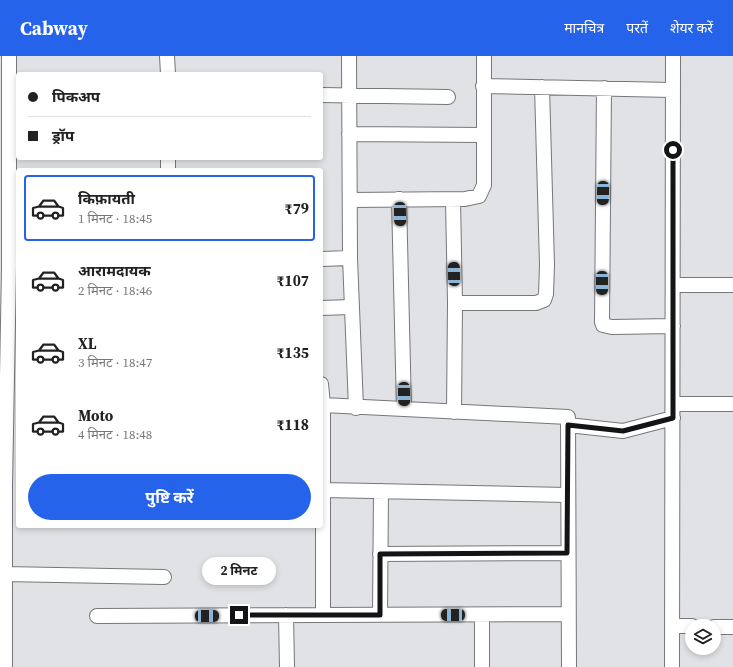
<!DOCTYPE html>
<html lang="hi">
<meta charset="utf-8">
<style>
:root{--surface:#fff;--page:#f6f6f6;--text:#222;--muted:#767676;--line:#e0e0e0;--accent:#2563eb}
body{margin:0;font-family:"Source Serif 4","Noto Sans Devanagari",serif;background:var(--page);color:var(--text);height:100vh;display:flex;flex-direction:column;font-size:15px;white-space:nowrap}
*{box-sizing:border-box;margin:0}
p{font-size:13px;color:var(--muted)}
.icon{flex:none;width:22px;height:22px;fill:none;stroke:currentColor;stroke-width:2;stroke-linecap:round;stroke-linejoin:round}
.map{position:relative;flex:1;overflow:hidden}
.details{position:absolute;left:16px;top:112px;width:307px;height:360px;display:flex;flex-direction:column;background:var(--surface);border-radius:4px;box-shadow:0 2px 6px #0003}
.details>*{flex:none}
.guide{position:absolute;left:16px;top:16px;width:307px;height:88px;border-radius:4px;box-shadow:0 2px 6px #0003;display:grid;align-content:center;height:88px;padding:0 12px;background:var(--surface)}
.tools{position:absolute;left:685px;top:563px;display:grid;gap:8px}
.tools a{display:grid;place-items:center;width:36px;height:36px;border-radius:50%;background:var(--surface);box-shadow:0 2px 6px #0003;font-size:20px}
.end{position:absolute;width:18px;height:18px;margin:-9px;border:5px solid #141416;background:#fff;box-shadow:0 0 0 2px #fff}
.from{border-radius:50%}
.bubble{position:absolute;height:28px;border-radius:14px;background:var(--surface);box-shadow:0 2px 6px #0003;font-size:13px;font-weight:700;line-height:28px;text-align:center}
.car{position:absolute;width:12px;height:24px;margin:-12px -6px;border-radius:5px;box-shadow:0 0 3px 1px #0007;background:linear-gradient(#222 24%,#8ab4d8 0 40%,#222 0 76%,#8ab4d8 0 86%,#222 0)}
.guide b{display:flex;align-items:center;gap:14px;height:38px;font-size:15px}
.guide b+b{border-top:1px solid var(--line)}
.guide i{width:10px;height:10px;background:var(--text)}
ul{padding:7px 0 0;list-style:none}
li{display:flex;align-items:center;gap:12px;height:66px;margin:0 8px 6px;padding:0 4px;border:2px solid transparent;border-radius:4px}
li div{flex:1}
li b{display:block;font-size:15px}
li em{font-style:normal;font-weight:700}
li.on{border-color:var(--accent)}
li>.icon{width:36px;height:36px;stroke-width:1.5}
.action{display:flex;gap:8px;margin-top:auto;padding:8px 12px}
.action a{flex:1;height:46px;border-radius:24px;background:var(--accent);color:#fff;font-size:16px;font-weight:700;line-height:46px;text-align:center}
header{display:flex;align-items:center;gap:24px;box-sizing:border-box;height:56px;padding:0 20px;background:var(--accent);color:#fff}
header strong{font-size:19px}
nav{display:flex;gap:22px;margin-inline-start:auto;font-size:14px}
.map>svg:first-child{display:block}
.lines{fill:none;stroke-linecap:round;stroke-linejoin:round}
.street-casing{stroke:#75777a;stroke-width:16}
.street{stroke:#fff;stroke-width:14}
.route{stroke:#141416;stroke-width:5}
</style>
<header>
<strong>Cabway</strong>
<nav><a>मानचित्र</a><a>परतें</a><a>शेयर करें</a></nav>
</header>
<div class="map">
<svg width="733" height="611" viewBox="0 0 733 611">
<rect width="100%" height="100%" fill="#e0e2e6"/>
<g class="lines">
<defs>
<path id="street" d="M 167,0 L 168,18
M 349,0 L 350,202 L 356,352
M 483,30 L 672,34
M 604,32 L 602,266 L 603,269 L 612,271 L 673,270
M 321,39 L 448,41
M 349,78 L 483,79
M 168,102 L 168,114
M 399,143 L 404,353
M 350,144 L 465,143 L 479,140 L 484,129 L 484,0
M 453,144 L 455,247 L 454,356
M 321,203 L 350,202
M 674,229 L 733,229
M 455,247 L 536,247 L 544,244 L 546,238 L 547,209 L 542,31
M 321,252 L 351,251
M 321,328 L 323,349 L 323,559
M 673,348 L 733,348
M 323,349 L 568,361 L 569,611
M 568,369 L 623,375 L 673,362
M 324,434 L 567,439
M 380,498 L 567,497
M 4,518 L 164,521
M 286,559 L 287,611
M 380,559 L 381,435
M 97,560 L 568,558
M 672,570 L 692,570
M 714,571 L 733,571
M 5,611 L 5,430 L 9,212 L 9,0
M 482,611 L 482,559
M 672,611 L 673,0"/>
</defs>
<!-- street casing -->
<use href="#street" class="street-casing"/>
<!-- street -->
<use href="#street" class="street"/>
</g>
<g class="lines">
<!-- route -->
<path class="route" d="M 239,559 L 380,559 L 380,498 L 567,497 L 568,369 L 623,375 L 673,362 L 673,94"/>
</g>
</svg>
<div class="tools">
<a><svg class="icon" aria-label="layers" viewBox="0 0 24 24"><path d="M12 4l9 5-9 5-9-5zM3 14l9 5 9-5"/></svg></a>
</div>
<i class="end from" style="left:673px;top:94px"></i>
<i class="end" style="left:239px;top:559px"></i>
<div class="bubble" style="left:202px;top:501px;width:74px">2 मिनट</div>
<i class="car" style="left:603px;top:137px;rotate:181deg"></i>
<i class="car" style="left:400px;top:158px;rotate:179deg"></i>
<i class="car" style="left:454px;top:218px;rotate:359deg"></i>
<i class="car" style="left:602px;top:227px;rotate:180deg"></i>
<i class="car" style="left:404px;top:338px;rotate:179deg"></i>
<i class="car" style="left:453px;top:559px;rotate:270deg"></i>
<i class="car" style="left:207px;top:560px;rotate:90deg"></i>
<div class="guide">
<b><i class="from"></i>पिकअप</b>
<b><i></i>ड्रॉप</b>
</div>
<section class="details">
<ul>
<li class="on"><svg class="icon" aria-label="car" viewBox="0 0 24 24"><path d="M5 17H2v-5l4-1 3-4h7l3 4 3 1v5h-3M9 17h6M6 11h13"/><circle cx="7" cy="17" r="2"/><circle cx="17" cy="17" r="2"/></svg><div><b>किफ़ायती</b><p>1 मिनट · 18:45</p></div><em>₹79</em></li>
<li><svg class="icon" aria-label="car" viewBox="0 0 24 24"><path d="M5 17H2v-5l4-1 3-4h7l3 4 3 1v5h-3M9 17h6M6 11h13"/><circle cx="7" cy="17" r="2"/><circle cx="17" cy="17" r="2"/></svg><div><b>आरामदायक</b><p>2 मिनट · 18:46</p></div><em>₹107</em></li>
<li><svg class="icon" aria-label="car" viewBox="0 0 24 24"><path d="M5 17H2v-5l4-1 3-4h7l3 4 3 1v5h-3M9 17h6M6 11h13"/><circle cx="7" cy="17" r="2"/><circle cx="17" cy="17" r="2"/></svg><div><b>XL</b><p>3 मिनट · 18:47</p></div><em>₹135</em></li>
<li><svg class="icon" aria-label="car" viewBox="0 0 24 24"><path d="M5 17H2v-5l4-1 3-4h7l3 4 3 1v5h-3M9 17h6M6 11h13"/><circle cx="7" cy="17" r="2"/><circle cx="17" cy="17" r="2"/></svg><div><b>Moto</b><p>4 मिनट · 18:48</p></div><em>₹118</em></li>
</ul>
<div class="action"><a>पुष्टि करें</a></div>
</section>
</div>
